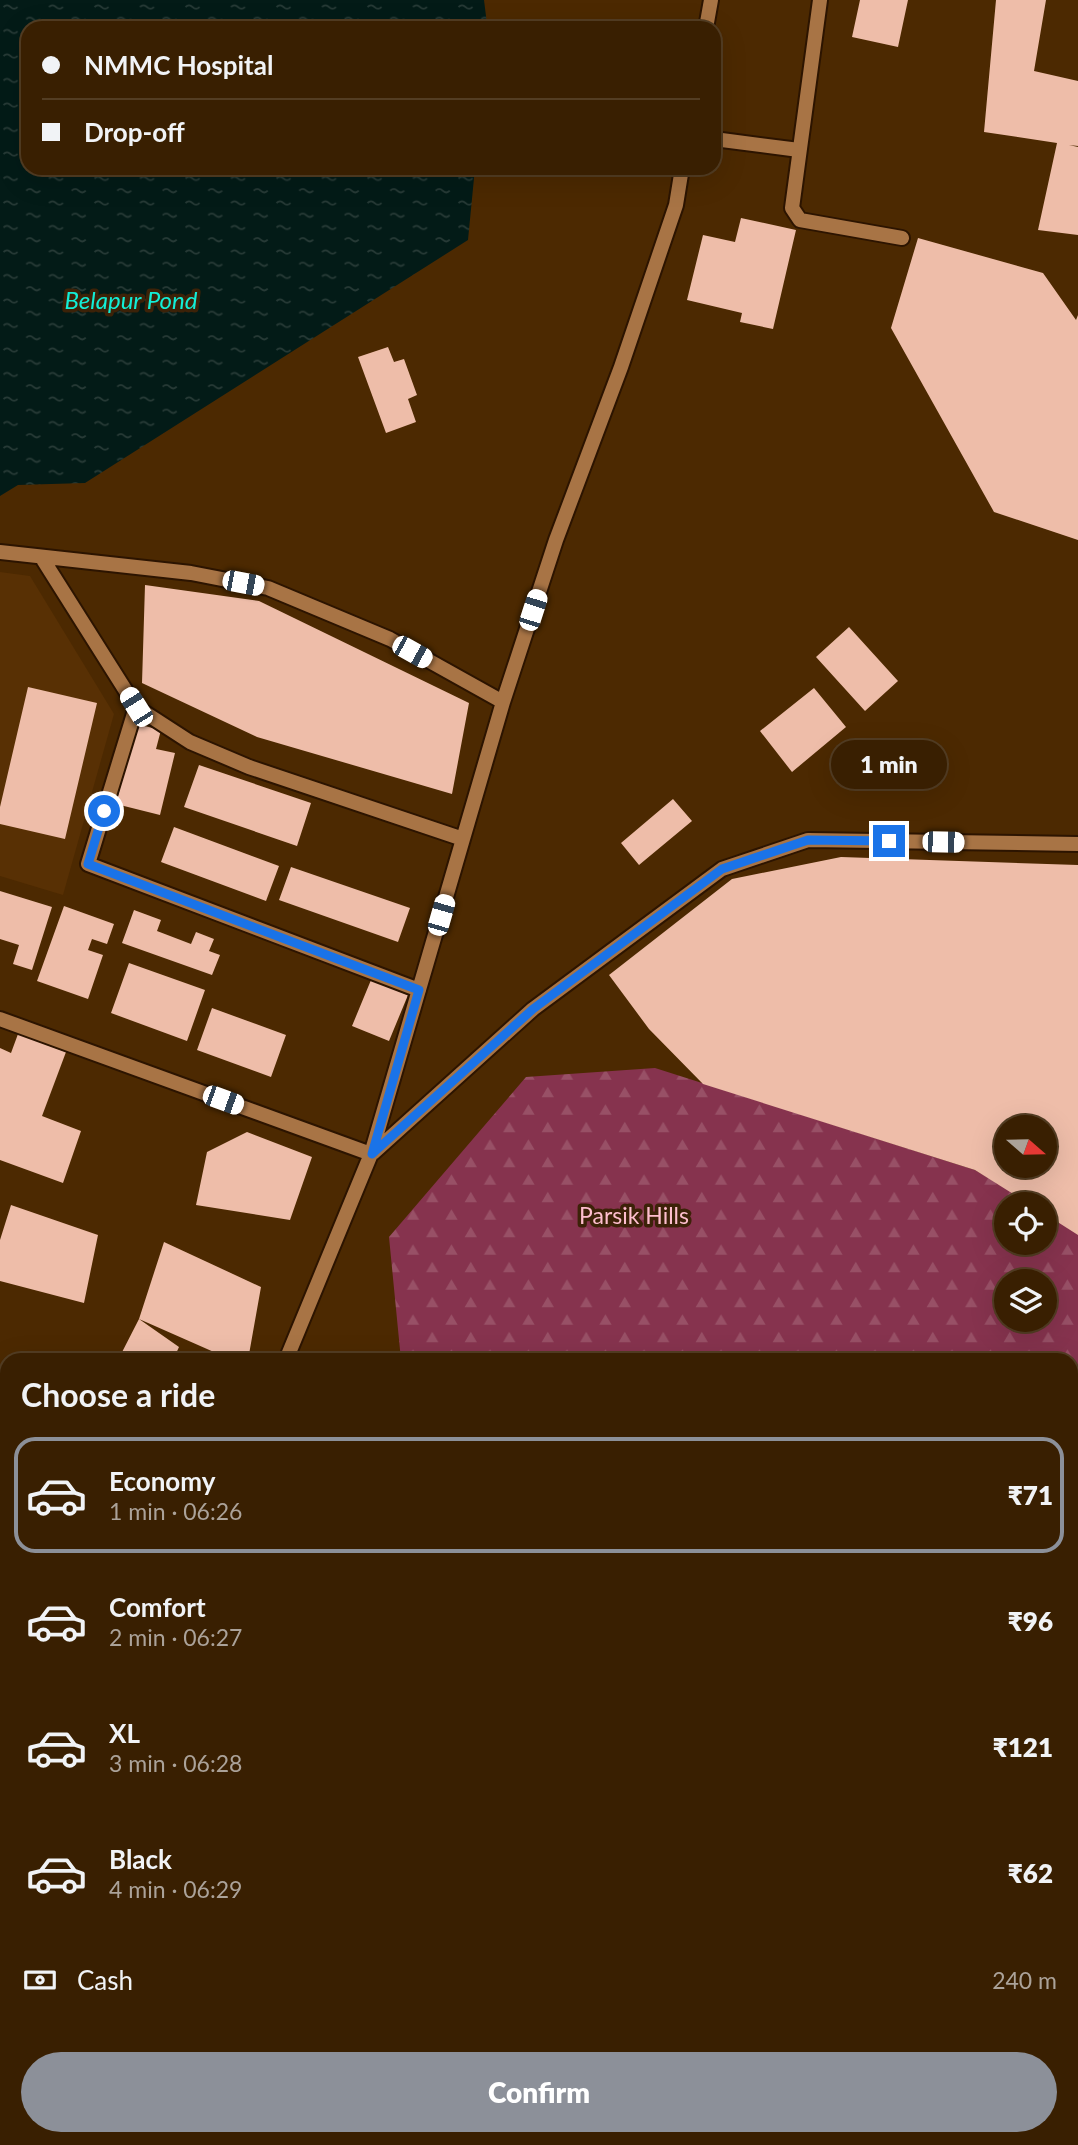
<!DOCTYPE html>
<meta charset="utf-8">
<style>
:root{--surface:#391f01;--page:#40270b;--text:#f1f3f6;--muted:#aba299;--line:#533d23;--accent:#8c9099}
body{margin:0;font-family:Lato,sans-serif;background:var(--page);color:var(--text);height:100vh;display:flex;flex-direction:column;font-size:26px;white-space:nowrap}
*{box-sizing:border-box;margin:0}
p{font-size:23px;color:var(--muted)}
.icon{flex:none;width:38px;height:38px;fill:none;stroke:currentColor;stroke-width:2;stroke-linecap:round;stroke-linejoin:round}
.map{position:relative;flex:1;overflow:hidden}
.details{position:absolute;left:0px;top:1353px;width:1078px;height:793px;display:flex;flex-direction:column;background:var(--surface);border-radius:21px 21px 0 0;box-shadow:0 7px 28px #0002,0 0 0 2px var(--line)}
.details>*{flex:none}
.top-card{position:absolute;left:21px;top:21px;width:700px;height:154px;border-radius:21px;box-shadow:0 7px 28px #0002,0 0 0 2px var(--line);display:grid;align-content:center;height:154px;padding:0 21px;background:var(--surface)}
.needle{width:46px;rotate:110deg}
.fabs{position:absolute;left:994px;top:1115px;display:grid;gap:14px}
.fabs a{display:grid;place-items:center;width:63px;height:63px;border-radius:50%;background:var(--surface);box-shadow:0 7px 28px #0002,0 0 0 2px var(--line);font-size:35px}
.end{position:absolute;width:32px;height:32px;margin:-16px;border:9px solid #1a73e8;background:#fff;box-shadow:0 0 0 4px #fff}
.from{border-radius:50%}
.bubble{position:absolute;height:49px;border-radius:24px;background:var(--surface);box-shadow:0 7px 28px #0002,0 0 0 2px var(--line);font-size:23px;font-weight:800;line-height:49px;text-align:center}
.car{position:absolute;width:21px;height:42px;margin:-21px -10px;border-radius:9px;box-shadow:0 0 5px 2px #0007;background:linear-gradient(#fff 24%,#345 0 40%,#fff 0 76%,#345 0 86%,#fff 0)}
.top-card b{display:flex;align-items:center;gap:24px;height:66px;font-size:26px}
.top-card b+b{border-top:2px solid var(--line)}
.top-card i{width:18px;height:18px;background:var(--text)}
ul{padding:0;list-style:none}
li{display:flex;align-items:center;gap:21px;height:116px;margin:0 14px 10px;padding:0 7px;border:4px solid transparent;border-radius:21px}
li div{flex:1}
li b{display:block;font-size:26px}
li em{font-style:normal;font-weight:800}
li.selected{border-color:var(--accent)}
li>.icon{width:63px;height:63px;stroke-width:1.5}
h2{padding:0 21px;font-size:32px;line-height:84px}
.pay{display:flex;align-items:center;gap:18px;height:77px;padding:0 21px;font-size:26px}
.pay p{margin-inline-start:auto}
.primary-button{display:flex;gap:14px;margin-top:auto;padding:14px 21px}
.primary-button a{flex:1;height:80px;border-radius:42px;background:var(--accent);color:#fff;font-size:28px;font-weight:800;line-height:80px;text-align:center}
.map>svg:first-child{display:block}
.built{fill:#583004}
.forest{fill:url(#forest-firs);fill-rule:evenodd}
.water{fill:url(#water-ripples)}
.building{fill:#eebda9;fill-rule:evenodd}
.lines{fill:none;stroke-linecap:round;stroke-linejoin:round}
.minor-casing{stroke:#2c1400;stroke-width:18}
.minor{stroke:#a87445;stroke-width:14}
.route{stroke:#1a73e8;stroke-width:9}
.labels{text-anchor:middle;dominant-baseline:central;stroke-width:7;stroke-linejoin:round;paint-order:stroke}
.park-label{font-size:23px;fill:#febece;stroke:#3c2208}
.water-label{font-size:24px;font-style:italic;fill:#12eed7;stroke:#3c2208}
</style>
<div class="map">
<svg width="1078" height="2145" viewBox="0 0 1078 2145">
<defs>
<pattern id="forest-firs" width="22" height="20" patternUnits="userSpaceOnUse" patternTransform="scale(1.75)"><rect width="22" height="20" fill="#86334e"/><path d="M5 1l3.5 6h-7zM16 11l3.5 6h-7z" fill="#985066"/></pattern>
<pattern id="water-ripples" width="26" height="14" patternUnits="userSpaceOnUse" patternTransform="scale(1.75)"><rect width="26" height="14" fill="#031b17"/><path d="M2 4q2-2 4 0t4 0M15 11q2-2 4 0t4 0" fill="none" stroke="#283b37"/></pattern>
</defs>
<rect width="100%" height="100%" fill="#4c2901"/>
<!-- built -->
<path class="built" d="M 0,572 L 30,576 L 114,714 L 63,895 L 0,876 Z"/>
<!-- forest -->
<path class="forest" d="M 655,1068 L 975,1170 L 1033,1204 L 1006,1204 L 1006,1242 L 1045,1242 L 1045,1211 L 1071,1226 L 1078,1234 L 1078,1931 L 1071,1928 L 1071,1360 L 401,1360 L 389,1237 L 526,1077 ZM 1006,1281 L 1045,1281 L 1045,1320 L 1006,1320 Z"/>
<!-- water -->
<path class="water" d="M 0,0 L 484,0 L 487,24 L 483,28 L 28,28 L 28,168 L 475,168 L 468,240 L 85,483 L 18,485 L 0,496 Z"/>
<!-- building -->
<path class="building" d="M 860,0 L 908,0 L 898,47 L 852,37 Z
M 996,0 L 1046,0 L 1034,71 L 1078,81 L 1078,146 L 1069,145 L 1078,147 L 1078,235 L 1038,230 L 1057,143 L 984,132 Z
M 741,218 L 796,230 L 773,329 L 740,322 L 742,313 L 687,300 L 703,235 L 735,242 Z
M 918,238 L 1043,273 L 1076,320 L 1078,315 L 1078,540 L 994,512 L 891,328 Z
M 388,347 L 394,362 L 404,359 L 417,395 L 408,399 L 416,422 L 386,433 L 358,357 Z
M 145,585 L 259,601 L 469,703 L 452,794 L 257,737 L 142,683 Z
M 849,627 L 898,681 L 865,711 L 816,657 Z
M 28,687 L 97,703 L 65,839 L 0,824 L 0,807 Z
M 814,688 L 846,727 L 792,772 L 760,731 Z
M 136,724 L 161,730 L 156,749 L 175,753 L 160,815 L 116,804 Z
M 199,765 L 311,803 L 297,846 L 184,807 Z
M 673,799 L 692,821 L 639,865 L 621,843 Z
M 174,827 L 279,866 L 266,901 L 161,862 Z
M 841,857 L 1078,865 L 1078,1235 L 1045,1214 L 1045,1204 L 1029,1204 L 975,1170 L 703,1084 L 649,1029 L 609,975 L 732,879 ZM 1006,1127 L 1045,1127 L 1045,1166 L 1006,1166 Z
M 291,867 L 410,908 L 398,942 L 279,900 Z
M 0,891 L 52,907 L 32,970 L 13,964 L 19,945 L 0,939 Z
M 64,906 L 114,924 L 107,944 L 92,939 L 88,950 L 103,955 L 88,999 L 37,981 Z
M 134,910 L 161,920 L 157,931 L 191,944 L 196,932 L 214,939 L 209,951 L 220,955 L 212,975 L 122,943 Z
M 129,963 L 205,990 L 187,1041 L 111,1013 Z
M 371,980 L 408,995 L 389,1041 L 352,1026 Z
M 212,1008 L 286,1035 L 271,1077 L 197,1050 Z
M 18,1034 L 66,1052 L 42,1116 L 81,1131 L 63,1183 L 0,1160 L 0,1048 L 11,1053 Z
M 247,1132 L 312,1157 L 290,1220 L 196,1205 L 207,1152 Z
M 11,1205 L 98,1235 L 84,1303 L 0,1281 L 0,1240 Z
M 164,1242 L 261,1287 L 248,1360 L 232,1360 L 139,1319 Z
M 139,1319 L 179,1347 L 173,1360 L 118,1360 Z
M 0,1601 L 7,1604 L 7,1670 L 0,1672 Z
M 1071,1611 L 1078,1614 L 1078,1850 L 1071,1847 Z
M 7,1710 L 7,1798 L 0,1795 L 0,1725 Z
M 0,1966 L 7,1968 L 7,2028 L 0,2025 Z
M 1071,1966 L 1078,1966 L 1078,2145 L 1037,2145 L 1036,2139 L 1032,2145 L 937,2145 L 942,2138 L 1071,2138 Z
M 147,2138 L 187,2138 L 184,2145 L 162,2145 Z
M 395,2138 L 453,2138 L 448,2145 L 390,2145 Z
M 541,2138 L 594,2138 L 590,2145 L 550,2145 Z
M 621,2138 L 635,2138 L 644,2145 L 616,2145 Z
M 681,2138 L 711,2138 L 706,2145 L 689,2145 Z"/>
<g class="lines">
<defs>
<path id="minor" d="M 820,0 L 792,208 L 800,220 L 902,238
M 706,28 L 711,0
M 714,139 L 799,150
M 0,552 L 191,573 L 268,588 L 390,639 L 503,702
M 42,558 L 136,707 L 190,742 L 249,767 L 463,839
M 136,707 L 88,864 L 419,990
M 0,1019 L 371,1154
M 373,1153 L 533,1009 L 722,869 L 808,840 L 1078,844
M 286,1360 L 371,1154 L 503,702 L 556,540 L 621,367 L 676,205 L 682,168
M 0,1689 L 7,1686
M 890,2138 L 898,2145"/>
</defs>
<!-- minor casing -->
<use href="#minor" class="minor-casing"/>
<!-- minor -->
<use href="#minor" class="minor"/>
</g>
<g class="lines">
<!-- route -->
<path class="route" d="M 104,811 L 88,864 L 419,990 L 372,1154 L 533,1009 L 722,869 L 808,840 L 889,841"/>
</g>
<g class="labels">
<!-- park labels -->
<g class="park-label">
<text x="634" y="1215">Parsik Hills</text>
</g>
<!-- water labels -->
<g class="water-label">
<text x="131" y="299">Belapur Pond</text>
</g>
</g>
</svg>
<div class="fabs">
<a><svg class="needle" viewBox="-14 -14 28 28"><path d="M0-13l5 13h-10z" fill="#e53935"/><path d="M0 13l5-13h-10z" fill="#aba299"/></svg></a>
<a><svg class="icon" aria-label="locate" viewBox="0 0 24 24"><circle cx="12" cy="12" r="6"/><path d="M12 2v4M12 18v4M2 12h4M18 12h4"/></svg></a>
<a><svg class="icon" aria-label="layers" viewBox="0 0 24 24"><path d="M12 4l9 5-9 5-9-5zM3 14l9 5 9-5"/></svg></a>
</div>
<i class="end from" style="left:104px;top:811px"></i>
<i class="end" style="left:889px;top:841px"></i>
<div class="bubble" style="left:831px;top:740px;width:116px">1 min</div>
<i class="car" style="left:243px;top:583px;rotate:101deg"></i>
<i class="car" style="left:533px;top:610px;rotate:18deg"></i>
<i class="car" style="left:412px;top:652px;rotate:119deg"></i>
<i class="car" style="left:136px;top:707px;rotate:328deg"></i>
<i class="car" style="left:943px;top:842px;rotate:91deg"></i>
<i class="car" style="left:441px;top:915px;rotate:16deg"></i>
<i class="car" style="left:223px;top:1100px;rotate:110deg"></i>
<div class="top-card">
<b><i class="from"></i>NMMC Hospital</b>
<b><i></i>Drop-off</b>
</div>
<section class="details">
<h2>Choose a ride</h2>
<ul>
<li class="selected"><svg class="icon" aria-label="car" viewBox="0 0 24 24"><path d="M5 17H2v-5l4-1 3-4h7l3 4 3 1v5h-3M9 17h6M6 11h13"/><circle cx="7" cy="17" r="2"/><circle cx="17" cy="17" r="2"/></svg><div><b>Economy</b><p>1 min · 06:26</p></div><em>₹71</em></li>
<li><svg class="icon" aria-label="car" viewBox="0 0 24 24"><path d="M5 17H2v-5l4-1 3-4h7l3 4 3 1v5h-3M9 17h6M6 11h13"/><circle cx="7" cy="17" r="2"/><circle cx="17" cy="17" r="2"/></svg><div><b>Comfort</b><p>2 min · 06:27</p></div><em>₹96</em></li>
<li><svg class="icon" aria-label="car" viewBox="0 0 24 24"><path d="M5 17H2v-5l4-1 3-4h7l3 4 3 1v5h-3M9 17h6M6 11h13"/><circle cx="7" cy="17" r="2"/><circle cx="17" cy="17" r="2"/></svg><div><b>XL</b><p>3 min · 06:28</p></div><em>₹121</em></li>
<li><svg class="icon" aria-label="car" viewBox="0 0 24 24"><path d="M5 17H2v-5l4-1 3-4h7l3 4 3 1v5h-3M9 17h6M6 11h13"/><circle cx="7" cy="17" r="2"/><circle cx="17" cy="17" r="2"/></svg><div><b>Black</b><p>4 min · 06:29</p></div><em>₹62</em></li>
</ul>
<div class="pay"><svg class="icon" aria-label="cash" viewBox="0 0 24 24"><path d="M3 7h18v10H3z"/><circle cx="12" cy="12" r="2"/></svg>Cash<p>240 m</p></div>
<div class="primary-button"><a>Confirm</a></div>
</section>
</div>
